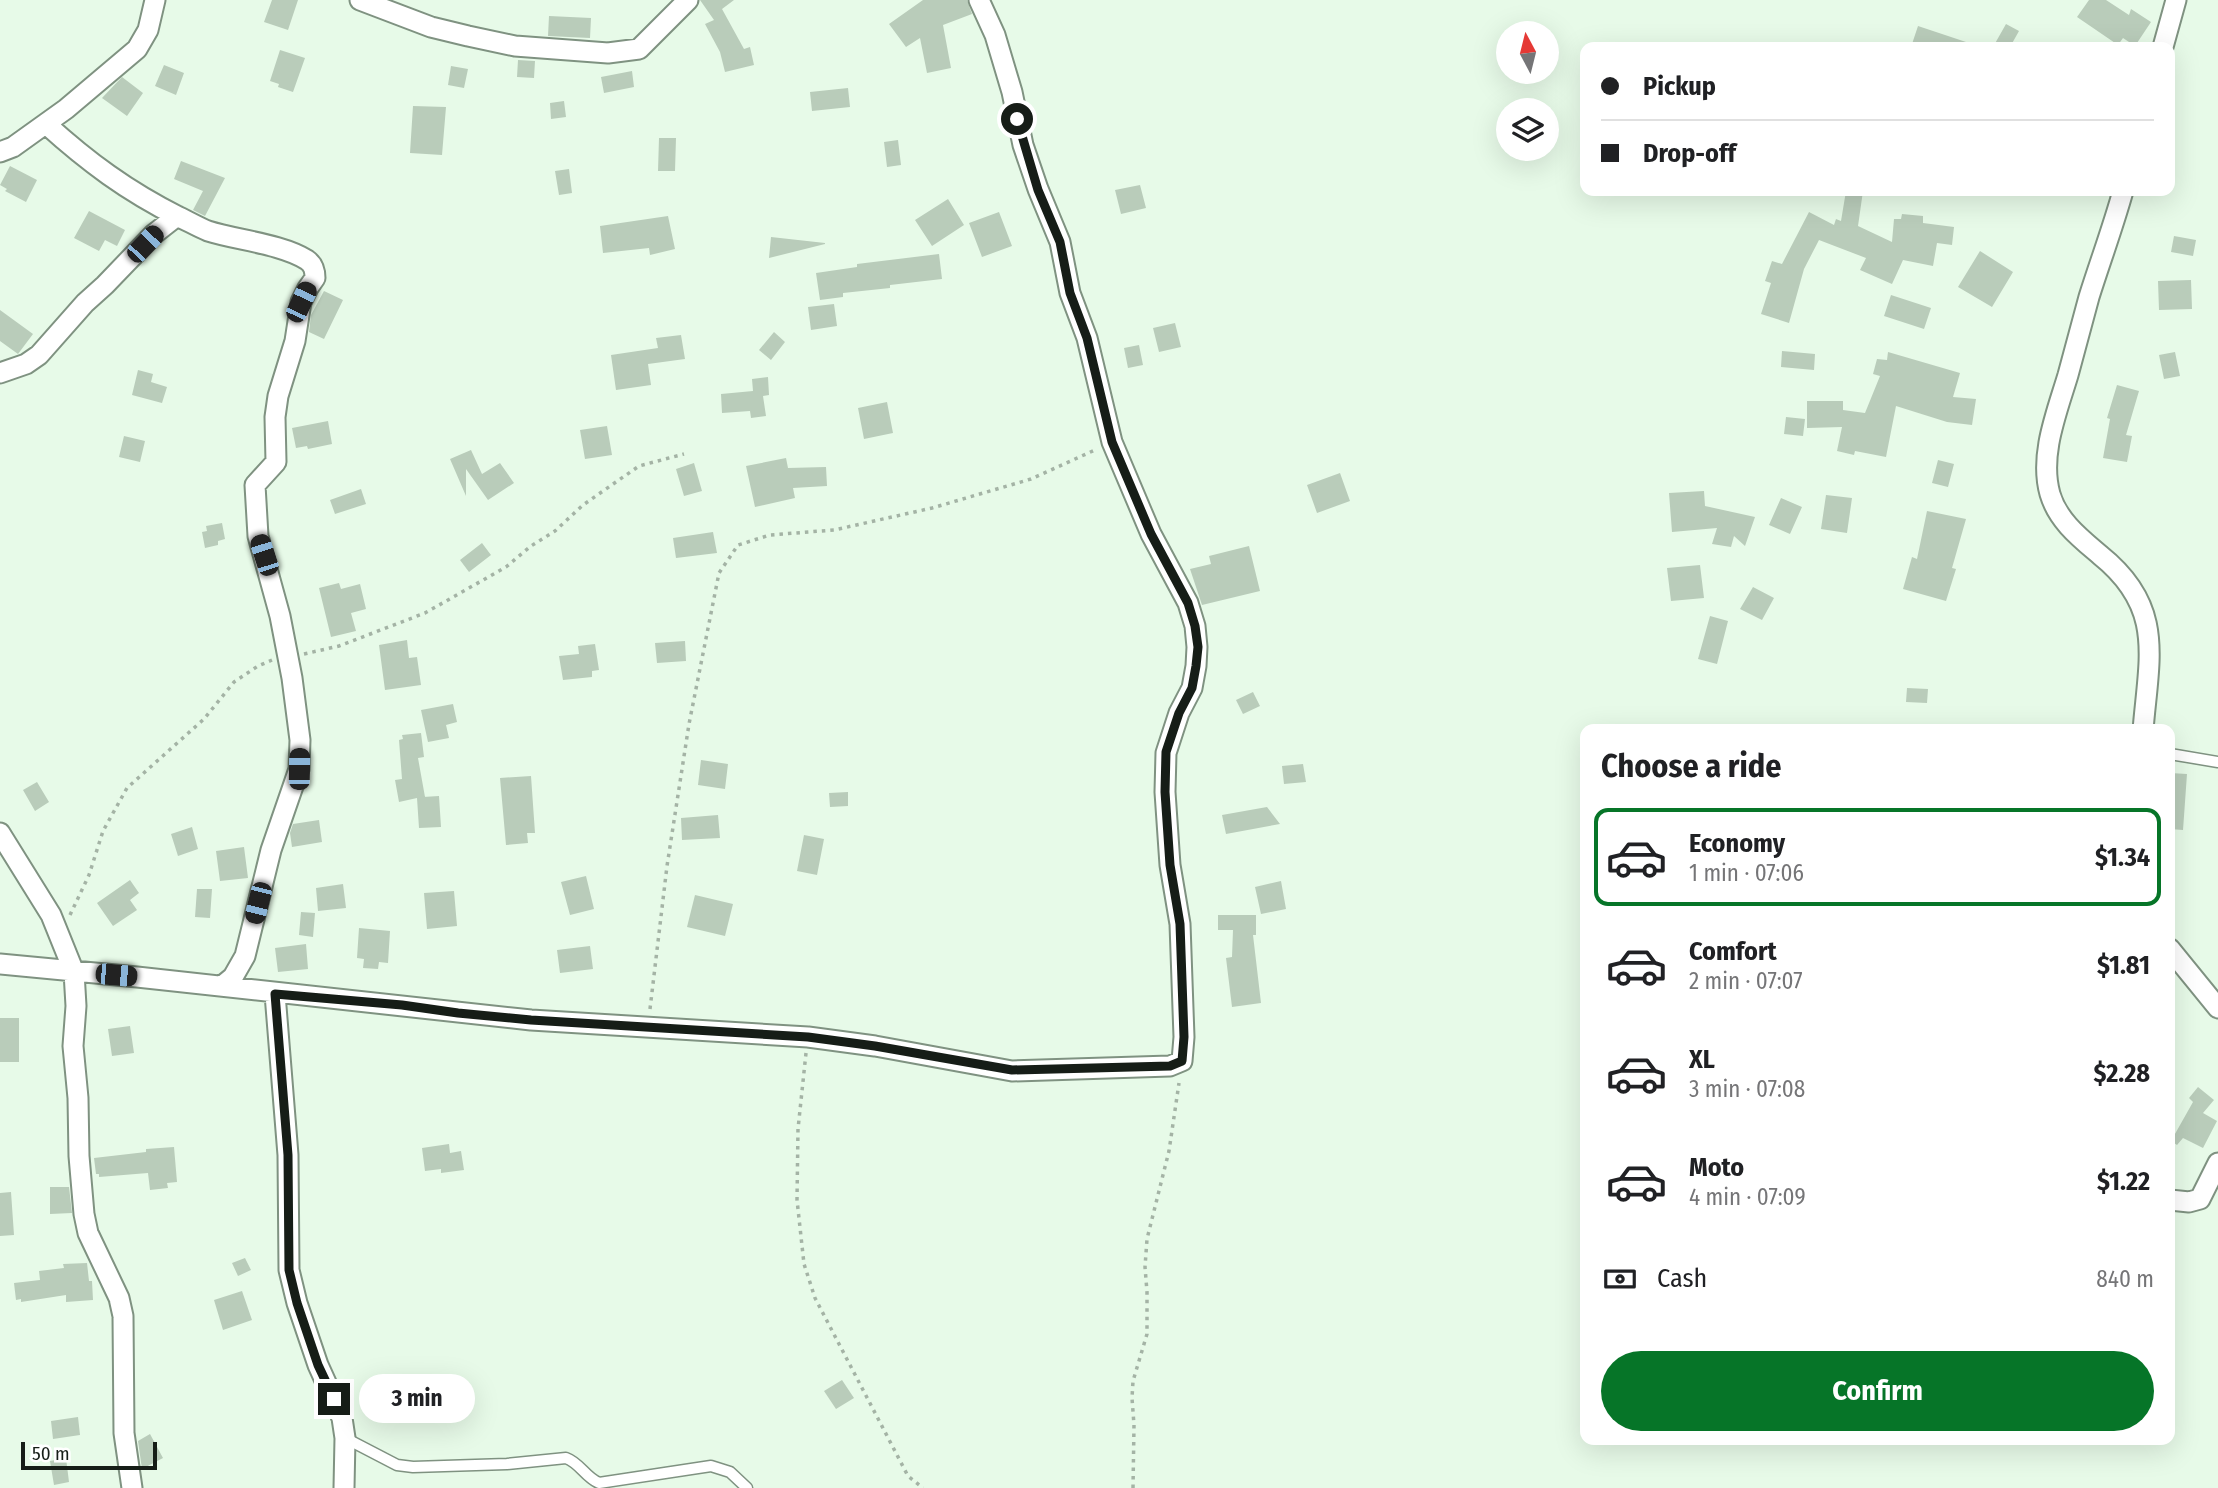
<!DOCTYPE html>
<meta charset="utf-8">
<style>
:root{--surface:#fff;--page:#f6f6f6;--text:#202124;--muted:#757577;--line:#e0e0e0;--accent:#067528}
body{margin:0;font-family:"Fira Sans Condensed",sans-serif;background:var(--page);color:var(--text);height:100vh;display:flex;flex-direction:column;font-size:26px;white-space:nowrap}
*{box-sizing:border-box;margin:0}
p{font-size:23px;color:var(--muted)}
.icon{flex:none;width:38px;height:38px;fill:none;stroke:currentColor;stroke-width:2;stroke-linecap:round;stroke-linejoin:round}
.map{position:relative;flex:1;overflow:hidden}
.panel{position:absolute;left:1580px;top:724px;width:595px;height:721px;display:flex;flex-direction:column;background:var(--surface);border-radius:14px;box-shadow:0 7px 28px #0002}
.panel>*{flex:none}
.guide{position:absolute;left:1580px;top:42px;width:595px;height:154px;border-radius:14px;box-shadow:0 7px 28px #0002;display:grid;align-content:center;height:154px;padding:0 21px;background:var(--surface)}
.needle{width:46px;rotate:353deg}
.tools{position:absolute;left:1496px;top:21px;display:grid;gap:14px}
.tools a{display:grid;place-items:center;width:63px;height:63px;border-radius:50%;background:var(--surface);box-shadow:0 7px 28px #0002;font-size:35px}
.scale{position:absolute;left:21px;bottom:18px;width:136px;box-sizing:border-box;padding-left:7px;border:4px solid #161d17;border-top:0;font-size:19px;line-height:24px;white-space:nowrap;color:#161d17;-webkit-text-stroke:5px #fff;paint-order:stroke}
.end{position:absolute;width:32px;height:32px;margin:-16px;border:9px solid #161d17;background:#fff;box-shadow:0 0 0 4px #fff}
.from{border-radius:50%}
.bubble{position:absolute;height:49px;border-radius:24px;background:var(--surface);box-shadow:0 7px 28px #0002;font-size:23px;font-weight:700;line-height:49px;text-align:center}
.car{position:absolute;width:21px;height:42px;margin:-21px -10px;border-radius:9px;box-shadow:0 0 5px 2px #0007;background:linear-gradient(#222 24%,#8ab4d8 0 40%,#222 0 76%,#8ab4d8 0 86%,#222 0)}
.guide b{display:flex;align-items:center;gap:24px;height:66px;font-size:26px}
.guide b+b{border-top:2px solid var(--line)}
.guide i{width:18px;height:18px;background:var(--text)}
ul{padding:0;list-style:none}
li{display:flex;align-items:center;gap:21px;height:98px;margin:0 14px 10px;padding:0 7px;border:4px solid transparent;border-radius:14px}
li div{flex:1}
li b{display:block;font-size:26px}
li em{font-style:normal;font-weight:700}
li.active{border-color:var(--accent)}
li>.icon{width:63px;height:63px;stroke-width:1.5}
h2{padding:0 21px;font-size:32px;line-height:84px}
.pay{display:flex;align-items:center;gap:18px;height:77px;padding:0 21px;font-size:26px}
.pay p{margin-inline-start:auto}
.primary-button{display:flex;gap:14px;margin-top:auto;padding:14px 21px}
.primary-button a{flex:1;height:80px;border-radius:42px;background:var(--accent);color:#fff;font-size:28px;font-weight:700;line-height:80px;text-align:center}
.map>svg:first-child{display:block}
.building{fill:#b9ccba}
.lines{fill:none;stroke-linecap:round;stroke-linejoin:round}
.lane-casing{stroke:#7f9281;stroke-width:13}
.street-casing{stroke:#7f9281;stroke-width:23}
.path{stroke:#a4b3a5;stroke-width:3.5;stroke-dasharray:3.5 5;stroke-linecap:butt}
.lane{stroke:#fff;stroke-width:10}
.street{stroke:#fff;stroke-width:19}
.route{stroke:#161d17;stroke-width:9}
</style>
<div class="map">
<svg width="2218" height="1488" viewBox="0 0 2218 1488">
<rect width="100%" height="100%" fill="#e7fae8"/>
<!-- building -->
<path class="building" d="M 272,0 L 298,0 L 288,30 L 264,22 Z
M 700,0 L 734,0 L 722,9 L 744,49 L 750,47 L 754,65 L 725,72 L 720,52 L 705,24 L 714,20 Z
M 923,0 L 967,0 L 972,14 L 943,25 L 951,68 L 927,73 L 920,38 L 906,47 L 889,24 Z
M 2089,0 L 2106,0 L 2129,15 L 2131,9 L 2151,22 L 2135,46 L 2123,38 L 2118,45 L 2077,17 Z
M 549,16 L 591,18 L 590,38 L 548,36 Z
M 2006,24 L 2019,31 L 2010,47 L 1993,47 Z
M 1918,26 L 1972,44 L 1972,47 L 1911,47 Z
M 280,50 L 305,58 L 293,92 L 278,87 L 279,84 L 270,81 Z
M 518,60 L 535,61 L 534,78 L 517,77 Z
M 164,65 L 184,73 L 176,95 L 155,86 Z
M 451,66 L 468,69 L 464,88 L 448,85 Z
M 632,71 L 634,87 L 604,93 L 601,77 Z
M 122,77 L 143,93 L 127,116 L 102,98 Z
M 848,88 L 850,107 L 812,111 L 810,92 Z
M 564,101 L 566,117 L 551,119 L 550,103 Z
M 413,106 L 446,107 L 442,155 L 410,153 Z
M 659,138 L 676,138 L 675,171 L 658,171 Z
M 898,140 L 901,165 L 887,167 L 884,142 Z
M 181,161 L 225,178 L 205,216 L 193,210 L 203,191 L 174,179 Z
M 10,166 L 37,180 L 26,202 L 5,191 L 7,189 L 0,185 Z
M 569,169 L 572,193 L 559,195 L 555,171 Z
M 1140,185 L 1146,208 L 1121,214 L 1115,190 Z
M 1846,191 L 1863,191 L 1858,226 L 1892,242 L 1894,219 L 1901,219 L 1902,214 L 1923,216 L 1923,223 L 1954,227 L 1952,245 L 1937,243 L 1933,266 L 1903,260 L 1892,284 L 1860,270 L 1866,258 L 1819,240 L 1804,269 L 1789,323 L 1761,314 L 1771,283 L 1765,281 L 1772,261 L 1782,264 L 1809,212 L 1834,225 L 1836,219 L 1841,221 Z
M 948,199 L 964,225 L 932,246 L 915,220 Z
M 89,211 L 125,230 L 117,246 L 105,240 L 99,251 L 74,238 Z
M 999,212 L 1012,246 L 982,257 L 969,223 Z
M 668,216 L 675,249 L 650,255 L 649,248 L 603,253 L 600,226 Z
M 2174,236 L 2196,240 L 2193,256 L 2171,252 Z
M 771,237 L 825,243 L 825,244 L 769,258 Z
M 1980,251 L 2013,272 L 1992,307 L 1958,287 Z
M 939,254 L 942,279 L 890,285 L 890,288 L 843,293 L 843,297 L 820,300 L 816,273 L 857,267 L 857,264 Z
M 2191,280 L 2192,309 L 2159,310 L 2158,281 Z
M 324,291 L 343,300 L 324,339 L 309,332 L 311,315 Z
M 1891,295 L 1931,308 L 1924,329 L 1884,316 Z
M 834,304 L 837,326 L 811,330 L 808,307 Z
M 0,310 L 33,334 L 18,354 L 0,341 Z
M 1175,323 L 1181,347 L 1159,352 L 1153,328 Z
M 774,332 L 785,342 L 771,360 L 759,350 Z
M 681,335 L 685,359 L 648,364 L 651,385 L 616,390 L 611,355 L 658,348 L 656,338 Z
M 1139,345 L 1143,365 L 1128,368 L 1124,348 Z
M 1782,351 L 1815,354 L 1814,370 L 1781,367 Z
M 1888,352 L 1960,373 L 1953,397 L 1976,399 L 1972,425 L 1947,422 L 1896,406 L 1886,457 L 1855,451 L 1854,455 L 1837,451 L 1842,427 L 1807,428 L 1807,401 L 1843,401 L 1843,410 L 1865,413 L 1880,376 L 1873,374 L 1877,359 L 1887,360 Z
M 2175,352 L 2180,376 L 2164,379 L 2159,355 Z
M 138,370 L 153,374 L 151,382 L 167,387 L 162,403 L 132,395 Z
M 768,377 L 769,395 L 763,396 L 766,416 L 751,418 L 750,411 L 722,413 L 721,394 L 753,391 L 752,379 Z
M 2117,385 L 2139,391 L 2126,435 L 2132,436 L 2127,462 L 2103,458 L 2110,419 L 2107,418 Z
M 887,402 L 893,433 L 864,439 L 858,408 Z
M 1786,417 L 1805,419 L 1803,436 L 1784,434 Z
M 328,421 L 332,444 L 308,449 L 307,446 L 296,448 L 292,428 Z
M 607,426 L 612,455 L 585,459 L 580,430 Z
M 124,436 L 145,441 L 140,462 L 119,457 Z
M 471,450 L 482,474 L 500,463 L 514,483 L 488,500 L 466,469 L 466,496 L 450,459 Z
M 786,458 L 788,468 L 826,467 L 827,486 L 793,488 L 795,498 L 755,507 L 746,466 Z
M 1938,460 L 1954,464 L 1948,487 L 1932,483 Z
M 694,463 L 702,491 L 684,496 L 676,469 Z
M 1340,473 L 1350,501 L 1317,513 L 1307,485 Z
M 361,489 L 366,504 L 335,514 L 330,500 Z
M 1704,491 L 1705,506 L 1755,517 L 1745,546 L 1734,536 L 1731,547 L 1712,544 L 1717,528 L 1672,532 L 1669,493 Z
M 1826,495 L 1852,498 L 1847,533 L 1821,529 Z
M 1781,498 L 1802,507 L 1790,534 L 1769,525 Z
M 1927,511 L 1966,519 L 1952,568 L 1956,569 L 1946,601 L 1903,589 L 1912,557 L 1917,559 Z
M 222,523 L 225,539 L 218,541 L 218,545 L 205,548 L 202,532 L 207,531 L 206,526 Z
M 713,532 L 717,553 L 676,558 L 673,538 Z
M 482,543 L 491,555 L 469,572 L 460,560 Z
M 1249,546 L 1260,591 L 1202,605 L 1190,569 L 1211,564 L 1209,556 Z
M 1700,565 L 1704,598 L 1671,601 L 1667,568 Z
M 339,583 L 341,589 L 360,584 L 366,609 L 351,613 L 356,631 L 331,637 L 319,588 Z
M 1753,587 L 1774,598 L 1762,620 L 1740,609 Z
M 1710,616 L 1728,621 L 1717,664 L 1698,659 Z
M 407,640 L 409,658 L 417,657 L 421,685 L 385,690 L 379,645 Z
M 685,641 L 686,661 L 657,663 L 655,643 Z
M 595,644 L 599,670 L 592,671 L 592,677 L 563,680 L 559,656 L 579,654 L 578,646 Z
M 1907,688 L 1928,689 L 1927,703 L 1906,702 Z
M 1253,692 L 1260,706 L 1243,714 L 1236,700 Z
M 453,704 L 457,722 L 446,725 L 449,738 L 428,742 L 421,710 Z
M 421,733 L 424,757 L 418,758 L 425,797 L 423,797 L 439,796 L 441,827 L 419,828 L 417,798 L 399,802 L 395,780 L 402,779 L 399,740 L 403,739 L 402,735 Z
M 701,760 L 728,764 L 725,789 L 698,785 Z
M 1303,764 L 1306,782 L 1284,784 L 1282,766 Z
M 2170,773 L 2187,774 L 2183,830 L 2170,829 Z
M 531,776 L 535,833 L 527,833 L 528,843 L 506,845 L 500,778 Z
M 37,782 L 49,802 L 35,811 L 23,790 Z
M 848,792 L 848,806 L 830,807 L 829,793 Z
M 1267,807 L 1280,824 L 1226,834 L 1222,815 Z
M 718,815 L 720,838 L 682,840 L 681,818 Z
M 319,820 L 322,842 L 292,847 L 290,833 L 293,824 Z
M 192,827 L 198,849 L 178,856 L 171,834 Z
M 804,835 L 824,839 L 817,875 L 797,871 Z
M 244,847 L 248,878 L 220,881 L 216,851 Z
M 586,876 L 594,909 L 570,915 L 561,882 Z
M 130,880 L 139,893 L 130,900 L 137,910 L 113,926 L 97,903 Z
M 1281,881 L 1286,909 L 1261,914 L 1255,887 Z
M 343,884 L 346,908 L 318,911 L 316,888 Z
M 197,889 L 212,889 L 210,918 L 195,917 Z
M 454,891 L 457,926 L 427,929 L 424,893 Z
M 695,895 L 733,904 L 725,936 L 687,927 Z
M 301,912 L 315,913 L 313,937 L 299,935 Z
M 1218,915 L 1256,915 L 1256,935 L 1253,935 L 1261,1003 L 1232,1007 L 1226,958 L 1232,957 L 1233,930 L 1218,930 Z
M 359,928 L 390,931 L 388,963 L 379,962 L 378,969 L 363,968 L 364,959 L 357,958 Z
M 306,944 L 308,969 L 278,972 L 275,948 Z
M 590,946 L 593,969 L 560,973 L 557,950 Z
M 0,1018 L 19,1018 L 19,1062 L 0,1062 Z
M 130,1026 L 134,1053 L 112,1056 L 108,1029 Z
M 2198,1087 L 2214,1100 L 2203,1113 L 2217,1121 L 2203,1148 L 2183,1138 L 2177,1145 L 2171,1141 L 2193,1102 L 2189,1098 Z
M 449,1144 L 450,1153 L 461,1151 L 464,1170 L 441,1173 L 441,1169 L 425,1171 L 422,1148 Z
M 174,1147 L 177,1182 L 167,1183 L 168,1188 L 150,1190 L 148,1173 L 99,1177 L 99,1174 L 96,1174 L 94,1158 L 146,1152 L 146,1149 Z
M 50,1187 L 69,1187 L 72,1213 L 50,1214 Z
M 11,1192 L 14,1235 L 0,1236 L 0,1193 Z
M 245,1258 L 251,1270 L 238,1276 L 232,1263 Z
M 87,1263 L 89,1281 L 92,1281 L 93,1300 L 66,1302 L 66,1295 L 21,1302 L 21,1299 L 16,1300 L 14,1283 L 40,1280 L 39,1271 L 64,1268 L 63,1264 Z
M 242,1291 L 252,1320 L 223,1330 L 214,1300 Z
M 842,1380 L 854,1398 L 836,1409 L 824,1391 Z
M 78,1417 L 80,1435 L 53,1439 L 51,1421 Z
M 150,1434 L 163,1458 L 142,1469 L 138,1441 Z
M 66,1458 L 69,1482 L 54,1485 L 50,1461 Z"/>
<g class="lines">
<defs>
<path id="lane" d="M 2170,754 L 2218,762
M 345,1438 L 397,1465 L 413,1467 L 507,1464 L 566,1458 C 580,1463 585,1477 599,1483 L 711,1466 L 730,1472 L 747,1488"/>
<path id="street" d="M 360,0 L 431,27 L 468,36 L 515,46 L 608,53 L 639,49 L 688,0
M 2163,47 L 2176,0
M 46,124 C 88,162 127,191 179,217 C 188,221 198,227 208,231 C 236,240 282,244 307,260 C 314,265 315,271 315,278 L 308,288 L 301,302 L 295,341 L 278,396 L 275,417 L 276,462 L 255,485 L 258,536 L 280,616 L 292,678 L 300,740 L 299,769 L 271,850 L 245,956 L 233,977 L 222,986
M 0,152 L 13,147 L 66,109 L 137,49 L 148,30 L 155,0
M 2123,191 C 2113,227 2100,262 2089,297 C 2082,323 2075,349 2068,375 C 2057,412 2039,455 2050,494 C 2058,521 2080,538 2100,555 C 2165,607 2149,657 2143,730
M 0,373 L 26,364 L 39,355 L 85,303 L 105,285 L 154,234 L 177,216
M 0,833 L 51,915 L 74,972 L 76,1006 L 73,1046 L 78,1098 L 79,1156 L 84,1214 L 88,1233 L 119,1298 L 123,1316 L 124,1433 L 132,1488
M 2170,949 L 2218,1008
M 0,964 L 137,977 L 531,1020 L 808,1037 L 875,1046 L 1012,1071 L 1170,1066 L 1182,1061 L 1184,1037 L 1180,924 L 1170,865 L 1165,792 L 1166,753 L 1179,713 L 1192,688 L 1196,666 L 1197,647 L 1195,626 L 1188,603 L 1151,534 L 1112,442 L 1087,338 L 1070,293 L 1060,242 L 1038,189 L 1023,145 L 1012,92 L 995,35 L 979,0
M 275,994 L 288,1155 L 289,1270 L 297,1303 L 318,1365 L 342,1418 L 345,1438 L 344,1488
M 2170,1200 L 2189,1202 L 2200,1199 L 2218,1163"/>
</defs>
<!-- lane casing -->
<use href="#lane" class="lane-casing"/>
<!-- street casing -->
<use href="#street" class="street-casing"/>
<!-- path -->
<path class="path" d="M 304,654 L 339,646 L 425,613 L 506,567 L 531,546 L 555,531 L 583,505 L 639,466 L 684,454
M 70,915 L 89,875 L 103,831 L 127,788 L 204,719 L 234,682 L 258,666 L 272,660
M 650,1009 L 667,866 L 689,724 L 719,573 L 738,545 L 770,535 L 834,530 L 932,508 L 1031,479 L 1097,449
M 806,1053 L 798,1129 L 797,1200 L 804,1264 L 815,1298 L 908,1476 L 923,1488
M 1133,1488 L 1134,1425 L 1132,1398 L 1133,1381 L 1147,1334 L 1147,1292 L 1145,1267 L 1147,1239 L 1169,1151 L 1179,1083"/>
<!-- lane -->
<use href="#lane" class="lane"/>
<!-- street -->
<use href="#street" class="street"/>
</g>
<g class="lines">
<!-- route -->
<path class="route" d="M 334,1399 L 318,1365 L 297,1303 L 289,1270 L 288,1155 L 275,994 L 402,1005 L 458,1013 L 531,1020 L 808,1037 L 875,1046 L 1012,1070 L 1170,1066 L 1182,1061 L 1184,1037 L 1180,924 L 1170,865 L 1165,792 L 1166,752 L 1179,713 L 1192,688 L 1196,666 L 1198,647 L 1195,626 L 1188,603 L 1151,534 L 1112,442 L 1087,338 L 1070,293 L 1060,242 L 1038,190 L 1017,119"/>
</g>
</svg>
<div class="tools">
<a><svg class="needle" viewBox="-14 -14 28 28"><path d="M0-13l5 13h-10z" fill="#e53935"/><path d="M0 13l5-13h-10z" fill="#757577"/></svg></a>
<a><svg class="icon" aria-label="layers" viewBox="0 0 24 24"><path d="M12 4l9 5-9 5-9-5zM3 14l9 5 9-5"/></svg></a>
</div>
<div class="scale">50 m</div>
<i class="end from" style="left:1017px;top:119px"></i>
<i class="end" style="left:334px;top:1399px"></i>
<div class="bubble" style="left:359px;top:1374px;width:116px">3 min</div>
<i class="car" style="left:145px;top:244px;rotate:44deg"></i>
<i class="car" style="left:301px;top:302px;rotate:25deg"></i>
<i class="car" style="left:264px;top:555px;rotate:342deg"></i>
<i class="car" style="left:299px;top:769px;rotate:1deg"></i>
<i class="car" style="left:258px;top:903px;rotate:194deg"></i>
<i class="car" style="left:116px;top:975px;rotate:95deg"></i>
<div class="guide">
<b><i class="from"></i>Pickup</b>
<b><i></i>Drop-off</b>
</div>
<section class="panel">
<h2>Choose a ride</h2>
<ul>
<li class="active"><svg class="icon" aria-label="car" viewBox="0 0 24 24"><path d="M5 17H2v-5l4-1 3-4h7l3 4 3 1v5h-3M9 17h6M6 11h13"/><circle cx="7" cy="17" r="2"/><circle cx="17" cy="17" r="2"/></svg><div><b>Economy</b><p>1 min · 07:06</p></div><em>$1.34</em></li>
<li><svg class="icon" aria-label="car" viewBox="0 0 24 24"><path d="M5 17H2v-5l4-1 3-4h7l3 4 3 1v5h-3M9 17h6M6 11h13"/><circle cx="7" cy="17" r="2"/><circle cx="17" cy="17" r="2"/></svg><div><b>Comfort</b><p>2 min · 07:07</p></div><em>$1.81</em></li>
<li><svg class="icon" aria-label="car" viewBox="0 0 24 24"><path d="M5 17H2v-5l4-1 3-4h7l3 4 3 1v5h-3M9 17h6M6 11h13"/><circle cx="7" cy="17" r="2"/><circle cx="17" cy="17" r="2"/></svg><div><b>XL</b><p>3 min · 07:08</p></div><em>$2.28</em></li>
<li><svg class="icon" aria-label="car" viewBox="0 0 24 24"><path d="M5 17H2v-5l4-1 3-4h7l3 4 3 1v5h-3M9 17h6M6 11h13"/><circle cx="7" cy="17" r="2"/><circle cx="17" cy="17" r="2"/></svg><div><b>Moto</b><p>4 min · 07:09</p></div><em>$1.22</em></li>
</ul>
<div class="pay"><svg class="icon" aria-label="cash" viewBox="0 0 24 24"><path d="M3 7h18v10H3z"/><circle cx="12" cy="12" r="2"/></svg>Cash<p>840 m</p></div>
<div class="primary-button"><a>Confirm</a></div>
</section>
</div>
